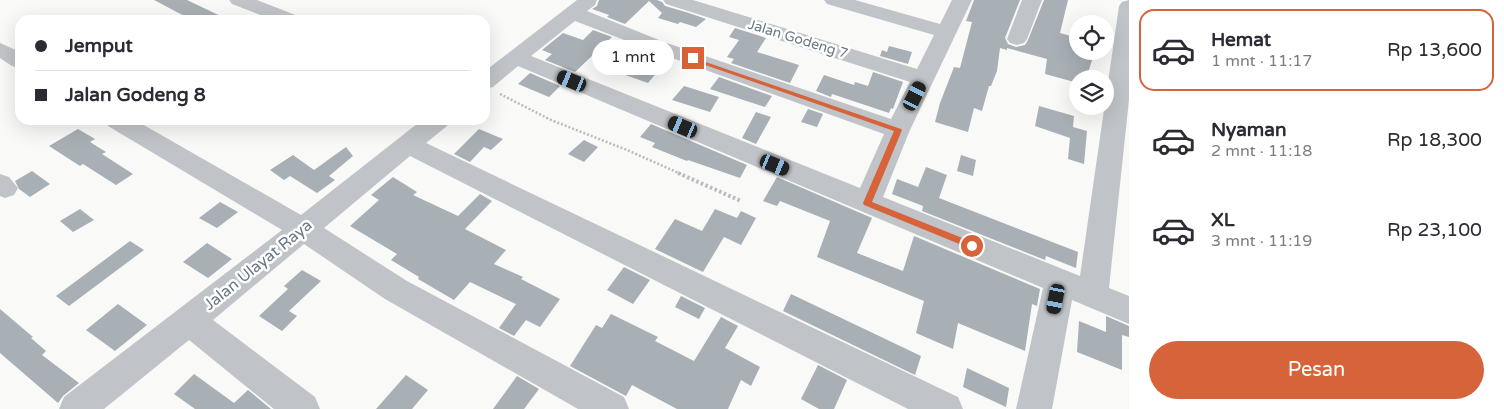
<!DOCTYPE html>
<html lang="id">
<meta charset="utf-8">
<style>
:root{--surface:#fff;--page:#f2f2f3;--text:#2b2b33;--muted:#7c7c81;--line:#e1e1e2;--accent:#d6633a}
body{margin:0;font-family:"Varela Round",sans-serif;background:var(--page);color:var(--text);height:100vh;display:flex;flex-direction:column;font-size:19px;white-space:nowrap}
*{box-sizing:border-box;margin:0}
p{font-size:16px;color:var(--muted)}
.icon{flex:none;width:28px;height:28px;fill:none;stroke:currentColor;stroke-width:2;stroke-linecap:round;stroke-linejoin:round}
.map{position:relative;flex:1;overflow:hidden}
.drawer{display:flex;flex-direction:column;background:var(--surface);width:375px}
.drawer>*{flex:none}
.banner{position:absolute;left:15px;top:15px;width:475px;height:110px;border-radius:15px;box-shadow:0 5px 20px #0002;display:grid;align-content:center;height:110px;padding:0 20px;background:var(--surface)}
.fabs{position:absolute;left:1069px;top:15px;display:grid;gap:10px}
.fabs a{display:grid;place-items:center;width:45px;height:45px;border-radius:50%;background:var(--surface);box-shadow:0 5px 20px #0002;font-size:25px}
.end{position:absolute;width:22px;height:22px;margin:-11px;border:6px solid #d6633a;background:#fff;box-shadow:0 0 0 2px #fff}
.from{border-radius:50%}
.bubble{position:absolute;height:35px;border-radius:18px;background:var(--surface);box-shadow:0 5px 20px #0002;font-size:16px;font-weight:600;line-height:35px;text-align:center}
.car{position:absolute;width:15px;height:30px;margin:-15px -8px;border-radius:6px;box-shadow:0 0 4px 1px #0007;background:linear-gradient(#222 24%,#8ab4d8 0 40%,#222 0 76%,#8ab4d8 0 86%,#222 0)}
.banner b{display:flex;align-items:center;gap:18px;height:48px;font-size:19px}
.banner b+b{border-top:1px solid var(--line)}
.banner i{width:12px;height:12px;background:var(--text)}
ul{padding:9px 0 0;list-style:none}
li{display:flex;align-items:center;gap:15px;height:82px;margin:0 10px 8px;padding:0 10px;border:2px solid transparent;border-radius:15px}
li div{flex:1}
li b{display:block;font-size:19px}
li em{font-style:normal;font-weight:600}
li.selected{border-color:var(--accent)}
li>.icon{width:45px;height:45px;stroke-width:1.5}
.button{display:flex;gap:10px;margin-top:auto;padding:10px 20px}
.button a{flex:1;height:58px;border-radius:30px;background:var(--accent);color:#fff;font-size:20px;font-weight:600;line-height:58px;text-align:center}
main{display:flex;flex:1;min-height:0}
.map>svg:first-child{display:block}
.building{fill:#a8afb5}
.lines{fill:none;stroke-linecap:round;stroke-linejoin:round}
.path-far1{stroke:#b9bcbf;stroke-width:2.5;stroke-dasharray:2 2;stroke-linecap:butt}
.path{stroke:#b9bcbf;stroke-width:4;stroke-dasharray:2.5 2.5;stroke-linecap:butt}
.minor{fill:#c0c4c8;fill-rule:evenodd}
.route{fill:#d6633a}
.labels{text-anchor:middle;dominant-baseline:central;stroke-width:5;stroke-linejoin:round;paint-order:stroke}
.far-street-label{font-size:14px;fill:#6a7885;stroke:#fff}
.street-label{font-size:16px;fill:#6a7885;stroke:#fff}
</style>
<main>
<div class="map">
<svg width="1129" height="409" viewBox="0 0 1129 409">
<rect width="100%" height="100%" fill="#f9f9f7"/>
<!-- building -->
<path class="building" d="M 154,0 L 187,0 L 229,20 L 192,20 Z
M 599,0 L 657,0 L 662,2 L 665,6 L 689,13 L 686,16 L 689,13 L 706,19 L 696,27 L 680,22 L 678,24 L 658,18 L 662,13 L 649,1 L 625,24 L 607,17 L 609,15 L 592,9 L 597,6 Z
M 974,0 L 1020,0 L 1005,38 L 1008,44 L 1016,47 L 1025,45 L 1028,40 L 1044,0 L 1068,0 L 1060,33 L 1078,38 L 1078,51 L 1095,51 L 1086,79 L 1078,79 L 1078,83 L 1045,74 L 1047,59 L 1007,48 L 1007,50 L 1000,48 L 997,71 L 991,86 L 989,86 L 982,111 L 974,108 L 968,132 L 935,122 L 940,103 L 954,67 L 960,68 L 972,22 L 966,21 Z
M 735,28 L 766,38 L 757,52 L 799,65 L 790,83 L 731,63 L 734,59 L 727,57 L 739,40 L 729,37 Z
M 593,30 L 612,37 L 575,72 L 545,60 L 552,54 L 542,50 L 563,33 L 583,40 Z
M 889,46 L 912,52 L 908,64 L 880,56 L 882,50 L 887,52 Z
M 624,58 L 659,70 L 648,83 L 614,71 Z
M 873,72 L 903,82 L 893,109 L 891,108 L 889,113 L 832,94 L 831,97 L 816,91 L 824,75 L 854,85 L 855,82 L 868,86 Z
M 530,73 L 560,86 L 549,97 L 518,84 Z
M 719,77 L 772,96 L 765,107 L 710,89 Z
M 684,86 L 719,97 L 710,112 L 672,100 Z
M 1039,106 L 1074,116 L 1073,127 L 1087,131 L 1084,164 L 1068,159 L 1070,138 L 1035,126 Z
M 808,109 L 823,114 L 817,127 L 801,122 Z
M 756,112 L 771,117 L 756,144 L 742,138 Z
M 651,124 L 747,165 L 740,178 L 688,160 L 687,161 L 652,147 L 655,143 L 640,137 Z
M 78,129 L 95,139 L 90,142 L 106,152 L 102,154 L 133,174 L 116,185 L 83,164 L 80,166 L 49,146 Z
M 479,129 L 503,139 L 491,150 L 484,147 L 470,162 L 454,154 Z
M 584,140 L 598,147 L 584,162 L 568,154 Z
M 346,147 L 353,156 L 329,176 L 335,180 L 317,193 L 290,176 L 284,180 L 270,170 L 293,155 L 314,170 Z
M 961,155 L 976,160 L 973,176 L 957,171 Z
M 926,167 L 947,175 L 939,198 L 1078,252 L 1076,268 L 1046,256 L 1045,260 L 922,211 L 923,206 L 892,194 L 897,179 L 918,187 Z
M 32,171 L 50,184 L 30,197 L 19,189 L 15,181 Z
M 393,177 L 417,192 L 413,195 L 458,216 L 480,194 L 492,201 L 465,229 L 506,250 L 494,264 L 523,277 L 521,279 L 560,299 L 540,327 L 526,320 L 514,336 L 499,328 L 516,304 L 470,282 L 454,300 L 418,279 L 419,277 L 391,260 L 397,254 L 350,226 L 379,200 L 371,195 Z
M 777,177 L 872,218 L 857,253 L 903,271 L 914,236 L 1040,289 L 1037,306 L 1032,304 L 1025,351 L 958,323 L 953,349 L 916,333 L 924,301 L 817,257 L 830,221 L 780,201 L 777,206 L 763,201 Z
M 220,202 L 238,212 L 217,228 L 199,218 Z
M 80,209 L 94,220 L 73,232 L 60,221 Z
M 715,209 L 737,218 L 741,211 L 756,218 L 741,245 L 724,237 L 703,272 L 655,249 L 675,219 L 702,231 Z
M 130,241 L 144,250 L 69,306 L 56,296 Z
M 207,243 L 232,259 L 208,278 L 183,262 Z
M 624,267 L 650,280 L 633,304 L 607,290 Z
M 302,270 L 321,281 L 289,311 L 297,316 L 282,331 L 259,316 L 288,289 L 284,286 Z
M 791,294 L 921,356 L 915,375 L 783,311 Z
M 681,296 L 705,308 L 699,319 L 675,307 Z
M 118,304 L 147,325 L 115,351 L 86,330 Z
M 0,309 L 33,337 L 31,338 L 46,351 L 42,355 L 79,383 L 63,396 L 58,403 L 0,353 Z
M 611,314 L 658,337 L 655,341 L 694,361 L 721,317 L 738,326 L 725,348 L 760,367 L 751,386 L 741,380 L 728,409 L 677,409 L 632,385 L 626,396 L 570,366 L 596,325 L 602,328 Z
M 1106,316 L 1129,326 L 1129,337 L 1122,335 L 1122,370 L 1077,352 L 1079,321 L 1106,332 Z
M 818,365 L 847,380 L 834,409 L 819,409 L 801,399 Z
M 967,368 L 1009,388 L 1006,407 L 963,387 Z
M 194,374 L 234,403 L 248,390 L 271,409 L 195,409 L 174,394 Z
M 406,375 L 428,390 L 412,409 L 376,409 Z
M 517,376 L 539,389 L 524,409 L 493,409 Z"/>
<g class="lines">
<!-- path-far1 -->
<path class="path-far1" d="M 500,94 L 551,120 L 627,150 L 681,174"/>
<!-- path -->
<path class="path" d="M 678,173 L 741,201"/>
<!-- minor -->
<path class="minor" d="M 229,0 L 257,0 L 298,16 L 301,20 L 273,20 L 232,4 Z
M 577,0 L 597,0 L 595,5 L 587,11 L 664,42 L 891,119 L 910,82 L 666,4 L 663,0 L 693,0 L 917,69 L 934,35 L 827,4 L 824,0 L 855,0 L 940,24 L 952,0 L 972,0 L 910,130 L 883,197 L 1080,276 L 1119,6 L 1122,2 L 1129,0 L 1129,100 L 1109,288 L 1129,296 L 1129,324 L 1072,300 L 1052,409 L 1016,409 L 1043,288 L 518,66 L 493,87 L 485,89 L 485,71 ZM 575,21 L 650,50 L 884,134 L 860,188 L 531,56 Z
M 1022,0 L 1042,0 L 1027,39 L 1024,43 L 1017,45 L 1010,43 L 1007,39 Z
M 0,43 L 20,52 L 20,68 L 12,66 L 0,58 Z
M 105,120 L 135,120 L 301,215 L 422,120 L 450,120 L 447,126 L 426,143 L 958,397 L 963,409 L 908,409 L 410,156 L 324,228 L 407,281 L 624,397 L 629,409 L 578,409 L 385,299 L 304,244 L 213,320 L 315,397 L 320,409 L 274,409 L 189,340 L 104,409 L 59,409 L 64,397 L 282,230 L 108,126 Z
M 0,174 L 9,177 L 18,188 L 14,195 L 5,198 L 0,196 Z"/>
</g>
<!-- route -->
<path class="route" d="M 691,57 L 901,129 L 902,130 L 872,202 L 975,243 L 975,248 L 969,248 L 864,205 L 863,203 L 894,131 L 691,60 Z"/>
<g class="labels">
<!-- far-street labels -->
<g class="far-street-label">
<text transform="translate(798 39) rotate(17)">Jalan Godeng 7</text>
</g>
<!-- street labels -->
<g class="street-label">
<text transform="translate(258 265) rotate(-39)">Jalan Ulayat Raya</text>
</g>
</g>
</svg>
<div class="fabs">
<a><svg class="icon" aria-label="locate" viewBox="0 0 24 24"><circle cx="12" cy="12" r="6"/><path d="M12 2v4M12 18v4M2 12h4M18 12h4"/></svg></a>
<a><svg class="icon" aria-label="layers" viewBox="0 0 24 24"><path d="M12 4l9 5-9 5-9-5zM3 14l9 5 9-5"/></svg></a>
</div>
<i class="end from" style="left:972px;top:246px"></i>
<i class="end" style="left:693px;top:58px"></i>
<div class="bubble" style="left:592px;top:40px;width:82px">1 mnt</div>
<i class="car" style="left:572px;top:81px;rotate:292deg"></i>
<i class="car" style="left:915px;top:96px;rotate:27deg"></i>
<i class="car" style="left:683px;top:127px;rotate:293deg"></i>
<i class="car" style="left:775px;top:165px;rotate:112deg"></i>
<i class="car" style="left:1056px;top:299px;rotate:191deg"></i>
<div class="banner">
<b><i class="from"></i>Jemput</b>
<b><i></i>Jalan Godeng 8</b>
</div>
</div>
<section class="drawer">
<ul>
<li class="selected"><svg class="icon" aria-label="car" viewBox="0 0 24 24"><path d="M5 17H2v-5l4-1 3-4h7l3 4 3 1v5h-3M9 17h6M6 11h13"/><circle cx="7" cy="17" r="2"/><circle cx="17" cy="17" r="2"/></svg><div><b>Hemat</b><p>1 mnt · 11:17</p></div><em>Rp 13,600</em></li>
<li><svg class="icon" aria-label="car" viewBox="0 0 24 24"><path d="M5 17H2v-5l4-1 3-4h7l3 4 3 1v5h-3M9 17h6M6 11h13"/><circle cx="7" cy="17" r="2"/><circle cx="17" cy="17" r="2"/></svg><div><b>Nyaman</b><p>2 mnt · 11:18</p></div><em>Rp 18,300</em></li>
<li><svg class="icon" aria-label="car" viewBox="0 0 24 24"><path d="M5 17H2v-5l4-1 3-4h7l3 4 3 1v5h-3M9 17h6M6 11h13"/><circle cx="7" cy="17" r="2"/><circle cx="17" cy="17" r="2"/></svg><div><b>XL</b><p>3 mnt · 11:19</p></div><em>Rp 23,100</em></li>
</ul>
<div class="button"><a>Pesan</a></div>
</section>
</main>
